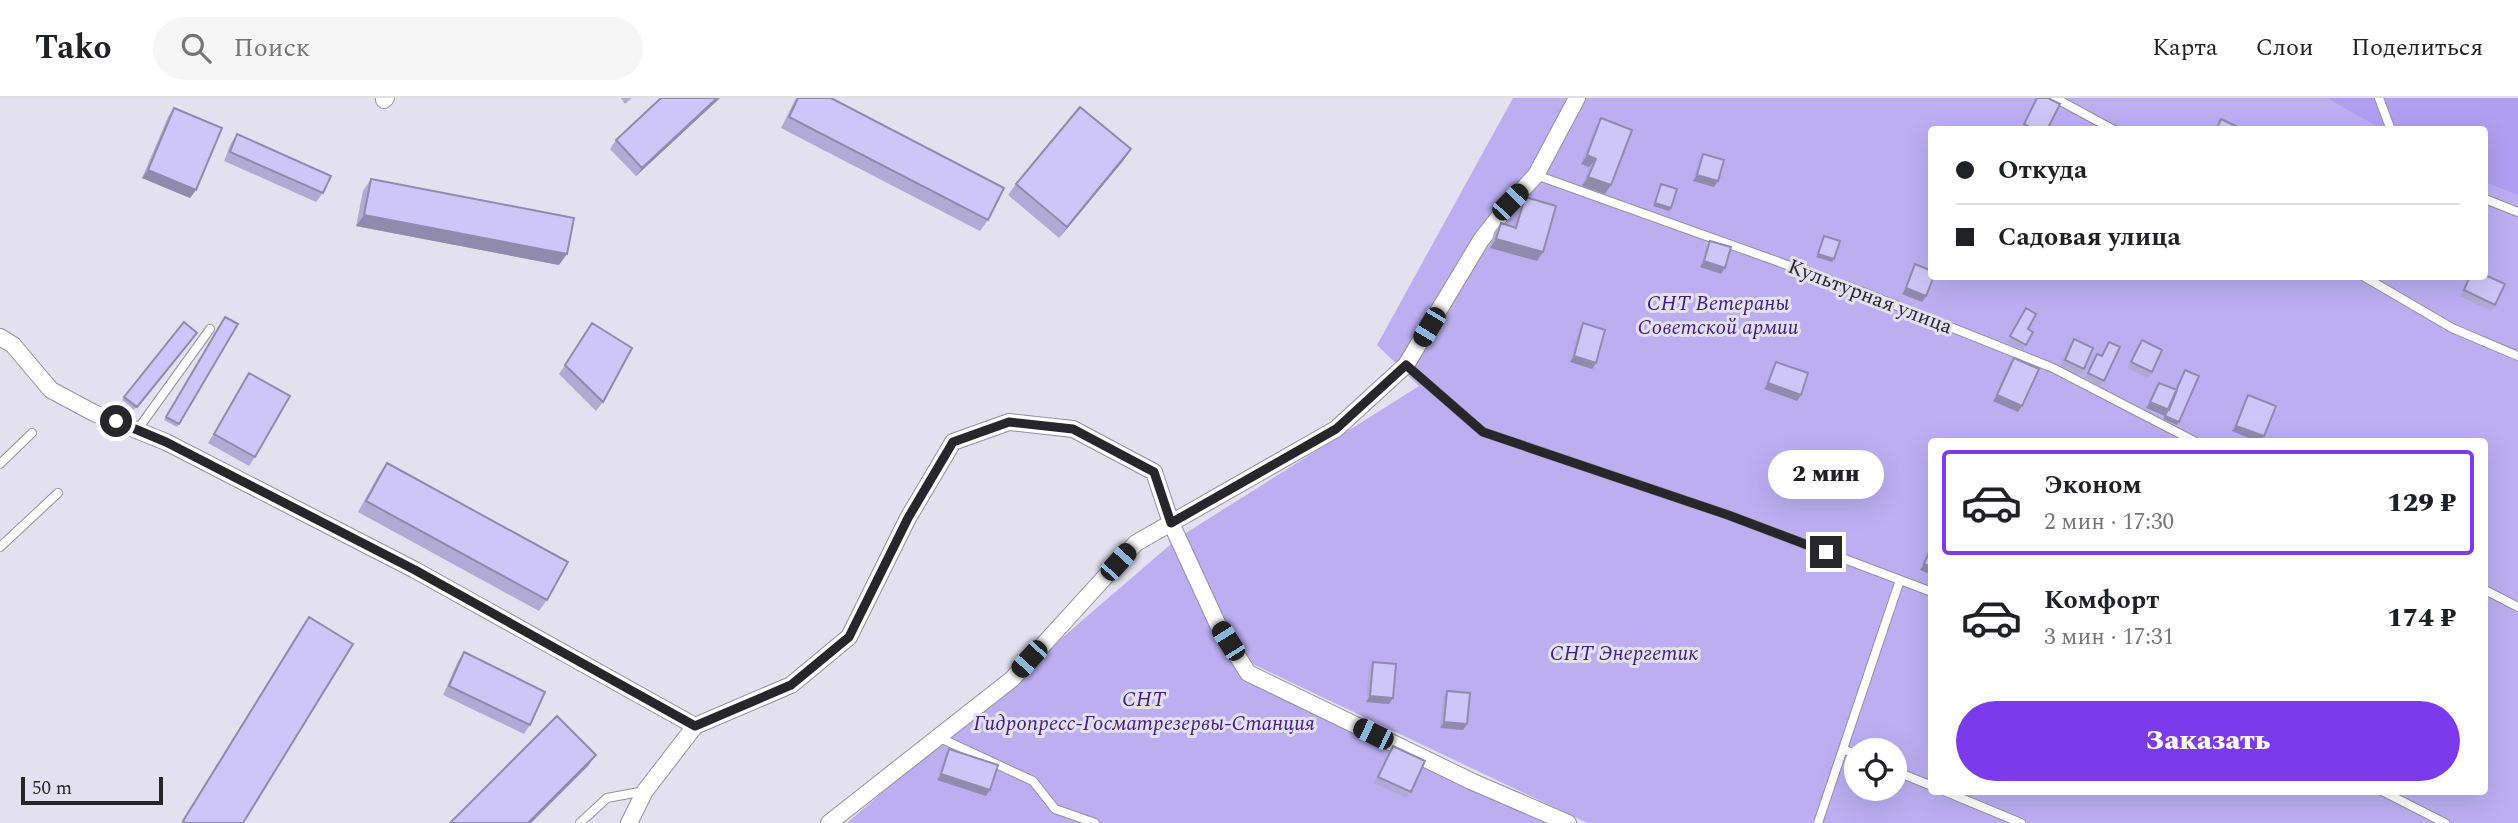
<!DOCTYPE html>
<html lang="ru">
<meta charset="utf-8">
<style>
:root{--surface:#fff;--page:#f6f6f6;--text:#202124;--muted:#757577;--line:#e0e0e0;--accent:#7c3aed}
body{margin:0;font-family:Spectral,serif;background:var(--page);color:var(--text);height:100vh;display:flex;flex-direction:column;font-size:26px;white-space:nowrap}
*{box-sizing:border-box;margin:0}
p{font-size:23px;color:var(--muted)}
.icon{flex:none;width:38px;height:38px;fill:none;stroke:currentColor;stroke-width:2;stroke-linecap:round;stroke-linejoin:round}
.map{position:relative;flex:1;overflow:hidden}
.panel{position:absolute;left:1928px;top:340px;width:560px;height:357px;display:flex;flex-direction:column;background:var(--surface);border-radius:7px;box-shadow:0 7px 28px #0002}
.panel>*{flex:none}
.banner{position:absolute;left:1928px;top:28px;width:560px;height:154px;border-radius:7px;box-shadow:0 7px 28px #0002;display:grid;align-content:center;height:154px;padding:0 28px;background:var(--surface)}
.tools{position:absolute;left:1844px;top:640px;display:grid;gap:14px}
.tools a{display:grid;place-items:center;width:63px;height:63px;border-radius:50%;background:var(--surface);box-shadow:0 7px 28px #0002;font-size:35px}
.scale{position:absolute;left:21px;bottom:18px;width:142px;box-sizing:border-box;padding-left:7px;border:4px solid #26262b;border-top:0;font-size:19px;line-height:24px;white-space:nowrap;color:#26262b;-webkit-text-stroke:5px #e3e1ef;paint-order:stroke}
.end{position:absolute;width:32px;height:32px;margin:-16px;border:9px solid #26262b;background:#fff;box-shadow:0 0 0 4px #fff}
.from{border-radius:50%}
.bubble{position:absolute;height:49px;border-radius:24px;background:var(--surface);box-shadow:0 7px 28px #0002;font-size:23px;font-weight:800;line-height:49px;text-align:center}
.car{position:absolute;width:21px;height:42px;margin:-21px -10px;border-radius:9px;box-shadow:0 0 5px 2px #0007;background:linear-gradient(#222 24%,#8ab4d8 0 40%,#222 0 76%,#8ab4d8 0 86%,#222 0)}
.banner b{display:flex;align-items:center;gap:24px;height:66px;font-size:26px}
.banner b+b{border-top:2px solid var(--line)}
.banner i{width:18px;height:18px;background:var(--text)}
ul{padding:12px 0 0;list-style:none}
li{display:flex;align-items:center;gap:21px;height:105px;margin:0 14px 10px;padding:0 14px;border:4px solid transparent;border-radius:7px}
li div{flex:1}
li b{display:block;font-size:26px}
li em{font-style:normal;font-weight:800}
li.on{border-color:var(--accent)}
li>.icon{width:63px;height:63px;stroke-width:1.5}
.action{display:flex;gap:14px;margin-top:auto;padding:14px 28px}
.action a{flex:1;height:80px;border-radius:42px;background:var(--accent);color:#fff;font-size:28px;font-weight:800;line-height:80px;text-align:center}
header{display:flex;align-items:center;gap:42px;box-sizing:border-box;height:98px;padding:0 35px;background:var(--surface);border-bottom:2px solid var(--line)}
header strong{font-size:33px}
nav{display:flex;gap:38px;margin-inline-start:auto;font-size:24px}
.search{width:490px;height:63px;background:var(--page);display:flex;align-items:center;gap:18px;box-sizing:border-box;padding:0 24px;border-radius:38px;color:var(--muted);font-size:26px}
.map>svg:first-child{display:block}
.green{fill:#bbaff2;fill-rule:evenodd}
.forest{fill:#af9ff2}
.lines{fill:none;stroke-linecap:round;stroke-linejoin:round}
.lane-casing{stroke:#92909d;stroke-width:10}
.street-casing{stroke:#92909d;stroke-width:18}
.lane{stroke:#fff;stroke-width:8}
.street{stroke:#fff;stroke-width:16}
.wall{fill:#b1aad6}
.shaded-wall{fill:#908bae}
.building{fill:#cec6f9;stroke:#908bae;stroke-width:2}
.route{stroke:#26262b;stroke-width:9}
.labels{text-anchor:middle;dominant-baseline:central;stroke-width:6;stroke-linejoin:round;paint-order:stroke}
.street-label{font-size:21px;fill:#26262b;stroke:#e3e1ef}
.park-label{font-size:21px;font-style:italic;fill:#40217f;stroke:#e3e1ef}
</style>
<header>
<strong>Tako</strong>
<div class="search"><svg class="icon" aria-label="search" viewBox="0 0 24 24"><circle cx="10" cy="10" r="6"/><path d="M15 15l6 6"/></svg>Поиск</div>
<nav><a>Карта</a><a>Слои</a><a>Поделиться</a></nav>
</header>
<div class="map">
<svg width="2518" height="725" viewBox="0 0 2518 725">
<rect width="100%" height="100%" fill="#e3e1ef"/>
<!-- green -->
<path class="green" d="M 1513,0 L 2400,0 L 2463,31 L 1932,32 L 1932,178 L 2485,178 L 2485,42 L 2518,59 L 2518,725 L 1587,725 L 1242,561 L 1248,575 L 1579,725 L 847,725 L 1178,440 L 1419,288 L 1377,247 ZM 1932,343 L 2485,343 L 2485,693 L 1932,693 ZM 1857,653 L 1895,653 L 1895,691 L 1857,691 Z"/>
<!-- forest -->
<path class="forest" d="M 2327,0 L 2518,0 L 2518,97 L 2485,84 L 2485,32 L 2382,31 Z"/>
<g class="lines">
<defs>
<path id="lane" d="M 2055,0 L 2114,32
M 2379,0 L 2391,32
M 1536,77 L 1860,193 L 2053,270 L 2194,343
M 2485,101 L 2518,114
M 2363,178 L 2452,230 L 2518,258
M 1406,267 L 1483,334 L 1728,417 L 1932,494
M 138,331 L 210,231
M 0,366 L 32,335
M 0,449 L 58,395
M 2485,492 L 2518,509
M 938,639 L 1033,683 L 1055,711 L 1095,725
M 1843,651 L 1857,657
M 1895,673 L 1932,688
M 1944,693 L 2021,725
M 2382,693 L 2445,725
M 580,725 L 607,700 L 645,693
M 1818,725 L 1900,482"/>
<path id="street" d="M 384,2 L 386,0
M 0,239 L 13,247 L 51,292 L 94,315 L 166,344 L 415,472 L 695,628
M 629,725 L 645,693 L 695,628 L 791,587 L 849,539 L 908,420 L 953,344 L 1009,324 L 1073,331 L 1154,374 L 1171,425 L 1218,527 L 1248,575 L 1473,684 L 1568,725
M 829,725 L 1012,581 L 1136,445 L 1336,331 L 1406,267 L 1481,142 L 1510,105 L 1536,77 L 1577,0"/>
</defs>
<!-- lane casing -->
<use href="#lane" class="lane-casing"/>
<!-- street casing -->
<use href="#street" class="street-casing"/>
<!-- lane -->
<use href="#lane" class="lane"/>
<!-- street -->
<use href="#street" class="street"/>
</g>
<!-- wall -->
<path class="wall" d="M 621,0 L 632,0 L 625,6 Z
M 661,0 L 720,0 L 636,78 L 610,51 L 616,42 Z
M 796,0 L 831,0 L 988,122 L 980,133 L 781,30 Z
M 2036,0 L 2048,0 L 2047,32 L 2021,32 Z
M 174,10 L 196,92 L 190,100 L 142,80 L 168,19 Z
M 1601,20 L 1605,96 L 1582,88 L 1589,69 L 1581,66 L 1595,29 Z
M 237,36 L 323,95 L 316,104 L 224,63 L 231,45 Z
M 1131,51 L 1123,63 L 1059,140 L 1008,97 L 1016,86 Z
M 1703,56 L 1714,89 L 1693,83 L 1699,62 Z
M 371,81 L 559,167 L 356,128 L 363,93 Z
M 1525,99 L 1537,163 L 1490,150 L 1494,134 L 1501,125 L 1513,129 L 1519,108 Z
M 1710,143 L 1721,176 L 1700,169 L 1706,149 Z
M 1915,166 L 1922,204 L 1902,196 L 1911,172 Z
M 2469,178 L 2485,178 L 2495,207 L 2491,213 L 2460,198 Z
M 2026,210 L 2026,247 L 2022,253 L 2006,244 Z
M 225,219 L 238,226 L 177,329 L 164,322 Z
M 184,224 L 197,235 L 134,312 L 122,302 Z
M 592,225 L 603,304 L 596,313 L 559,276 Z
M 1583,225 L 1596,265 L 1592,271 L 1570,264 L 1579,231 Z
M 2074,241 L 2084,271 L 2080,277 L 2060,268 L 2069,247 Z
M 2142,242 L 2152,274 L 2148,280 L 2127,270 L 2137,248 Z
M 2109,244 L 2104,283 L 2100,289 L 2084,281 L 2093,262 L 2097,256 L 2101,257 Z
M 2014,260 L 2018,314 L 1993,303 L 2009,266 Z
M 1776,264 L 1801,297 L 1797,303 L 1764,291 L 1772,270 Z
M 2185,272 L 2177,327 L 2163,321 L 2165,318 L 2146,310 L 2155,291 L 2159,285 L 2176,292 Z
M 249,275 L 255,359 L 249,368 L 208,345 Z
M 2248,297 L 2276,308 L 2232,333 L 2244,303 Z
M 387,365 L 547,502 L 539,513 L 358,414 L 379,376 Z
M 1931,450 L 1932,450 L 1932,477 L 1920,472 L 1926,456 Z
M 309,519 L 243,725 L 181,725 L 301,530 Z
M 464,554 L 530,627 L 524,636 L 443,597 L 458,563 Z
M 1373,564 L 1393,600 L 1389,606 L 1366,604 L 1369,570 Z
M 1447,593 L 1463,632 L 1440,630 L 1443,599 Z
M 1393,648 L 1411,694 L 1406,700 L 1374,685 L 1389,654 Z
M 949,651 L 986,698 L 937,682 L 945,657 Z"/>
<!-- shaded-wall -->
<path class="shaded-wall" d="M 717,0 L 720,0 L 636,78 L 642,70 Z
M 1131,51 L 1123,63 L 1059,140 L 1067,129 Z
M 1587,57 L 1596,61 L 1589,69 L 1581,66 Z
M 148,72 L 196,92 L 190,100 L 142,80 Z
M 1697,77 L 1718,83 L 1714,89 L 1693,83 Z
M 1588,79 L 1611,87 L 1605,96 L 1582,88 Z
M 1655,105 L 1671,110 L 1669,113 L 1653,108 Z
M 364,117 L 567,156 L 559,167 L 356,128 Z
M 1496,141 L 1543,154 L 1537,163 L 1490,150 Z
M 1818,156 L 1834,161 L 1832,164 L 1816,159 Z
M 1704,163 L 1725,170 L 1721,176 L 1700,169 Z
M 1906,190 L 1926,198 L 1922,204 L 1902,196 Z
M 1574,258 L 1596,265 L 1592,271 L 1570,264 Z
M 1768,285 L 1801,297 L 1797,303 L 1764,291 Z
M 1997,297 L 2022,308 L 2018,314 L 1993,303 Z
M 2150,304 L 2169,312 L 2165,318 L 2146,310 Z
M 2165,318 L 2179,324 L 2177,327 L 2163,321 Z
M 2236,328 L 2264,338 L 2261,343 L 2256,343 L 2232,333 Z
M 1924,466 L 1932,469 L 1932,477 L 1920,472 Z
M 1370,598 L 1393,600 L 1389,606 L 1366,604 Z
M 1444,624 L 1467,626 L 1463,632 L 1440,630 Z
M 596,657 L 588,668 L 531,725 L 528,725 Z
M 941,676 L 990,692 L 986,698 L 937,682 Z"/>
<!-- building -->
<path class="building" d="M 661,0 L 717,0 L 642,70 L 616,42 Z
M 798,0 L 831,0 L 1004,90 L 988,122 L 789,19 Z
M 2037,0 L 2048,0 L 2060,6 L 2047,32 L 2035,32 L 2024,26 Z
M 1080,9 L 1131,51 L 1067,129 L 1016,86 Z
M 174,10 L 222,30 L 196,92 L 148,72 Z
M 1601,20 L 1632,32 L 1611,87 L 1588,79 L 1596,61 L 1587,57 Z
M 2221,21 L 2244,32 L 2216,32 Z
M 237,36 L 331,78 L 323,95 L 230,54 Z
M 1703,56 L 1724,62 L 1718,83 L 1697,77 Z
M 371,81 L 574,120 L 567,156 L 364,117 Z
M 1661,86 L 1677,91 L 1671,110 L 1655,105 Z
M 1525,99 L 1556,108 L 1543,154 L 1496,141 L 1501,125 L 1516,130 Z
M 1824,138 L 1840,143 L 1834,161 L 1818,156 Z
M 1710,143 L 1731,149 L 1725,170 L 1704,163 Z
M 1915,166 L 1932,173 L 1932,178 L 1934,178 L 1926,198 L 1906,190 Z
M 2485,177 L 2505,186 L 2495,207 L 2464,192 L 2470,178 L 2485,178 Z
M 2026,210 L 2036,216 L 2028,231 L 2033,234 L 2026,247 L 2010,238 Z
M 225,219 L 238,226 L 179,326 L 166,319 Z
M 184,224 L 197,235 L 137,309 L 124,299 Z
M 592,225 L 632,250 L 603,304 L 565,267 Z
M 1583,225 L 1605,232 L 1596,265 L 1574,258 Z
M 2074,241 L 2093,250 L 2084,271 L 2065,262 Z
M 2142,242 L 2162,252 L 2152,274 L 2131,264 Z
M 2109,244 L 2120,249 L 2104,283 L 2088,275 L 2097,256 L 2102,258 Z
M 2014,260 L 2039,271 L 2022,308 L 1997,297 Z
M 1776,264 L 1808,275 L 1801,297 L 1768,285 Z
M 2185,272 L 2199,278 L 2179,324 L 2165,318 Z
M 249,275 L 290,298 L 255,359 L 214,336 Z
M 2159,285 L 2177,292 L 2169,312 L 2150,304 Z
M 2248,297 L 2276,308 L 2264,338 L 2236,328 Z
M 387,365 L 568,464 L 547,502 L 366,403 Z
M 1931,450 L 1932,450 L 1932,469 L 1924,466 Z
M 309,519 L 353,546 L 243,725 L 186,725 L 183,723 Z
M 464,554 L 545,594 L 530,627 L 449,588 Z
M 1373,564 L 1396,566 L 1393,600 L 1370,598 Z
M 1447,593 L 1470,595 L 1467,626 L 1444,624 Z
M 557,618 L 596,657 L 528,725 L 450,725 Z
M 1393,648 L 1425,663 L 1411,694 L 1378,679 Z
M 949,651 L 998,667 L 990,692 L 941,676 Z"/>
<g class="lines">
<!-- route -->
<path class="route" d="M 116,323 L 166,344 L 415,472 L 695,628 L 791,587 L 849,539 L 908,420 L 953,344 L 1009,324 L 1073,331 L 1154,374 L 1171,425 L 1336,331 L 1406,267 L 1483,334 L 1728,417 L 1826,454"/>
</g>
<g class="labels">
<!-- street labels -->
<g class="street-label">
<text transform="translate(1870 199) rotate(21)">Культурная улица</text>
</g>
<!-- park labels -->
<g class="park-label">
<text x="1718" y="206">СНТ Ветераны<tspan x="1718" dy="24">Советской армии</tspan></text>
<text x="1624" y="556">СНТ Энергетик</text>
<text x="1144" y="602">СНТ<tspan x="1144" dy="24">Гидропресс-Госматрезервы-Станция</tspan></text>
</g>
</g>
</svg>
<div class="tools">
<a><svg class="icon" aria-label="locate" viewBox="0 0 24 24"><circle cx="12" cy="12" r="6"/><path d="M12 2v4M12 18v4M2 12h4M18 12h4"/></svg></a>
</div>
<div class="scale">50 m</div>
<i class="end from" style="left:116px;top:323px"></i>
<i class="end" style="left:1826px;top:454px"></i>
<div class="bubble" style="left:1768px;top:352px;width:116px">2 мин</div>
<i class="car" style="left:1510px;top:104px;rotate:44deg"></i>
<i class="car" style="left:1429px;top:229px;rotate:211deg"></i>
<i class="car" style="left:1118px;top:464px;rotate:42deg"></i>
<i class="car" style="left:1228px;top:543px;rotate:328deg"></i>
<i class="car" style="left:1029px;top:561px;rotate:222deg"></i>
<i class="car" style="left:1373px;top:636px;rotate:296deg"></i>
<div class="banner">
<b><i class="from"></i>Откуда</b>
<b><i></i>Садовая улица</b>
</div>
<section class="panel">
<ul>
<li class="on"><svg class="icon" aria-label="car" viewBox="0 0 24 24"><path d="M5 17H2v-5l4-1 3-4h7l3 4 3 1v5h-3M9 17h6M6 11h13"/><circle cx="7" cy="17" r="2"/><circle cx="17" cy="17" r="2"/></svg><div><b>Эконом</b><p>2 мин · 17:30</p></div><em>129 ₽</em></li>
<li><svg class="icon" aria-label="car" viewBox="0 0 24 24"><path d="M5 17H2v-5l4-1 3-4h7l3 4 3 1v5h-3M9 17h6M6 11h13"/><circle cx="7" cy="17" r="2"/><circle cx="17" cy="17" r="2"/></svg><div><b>Комфорт</b><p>3 мин · 17:31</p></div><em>174 ₽</em></li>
</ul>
<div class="action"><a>Заказать</a></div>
</section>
</div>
